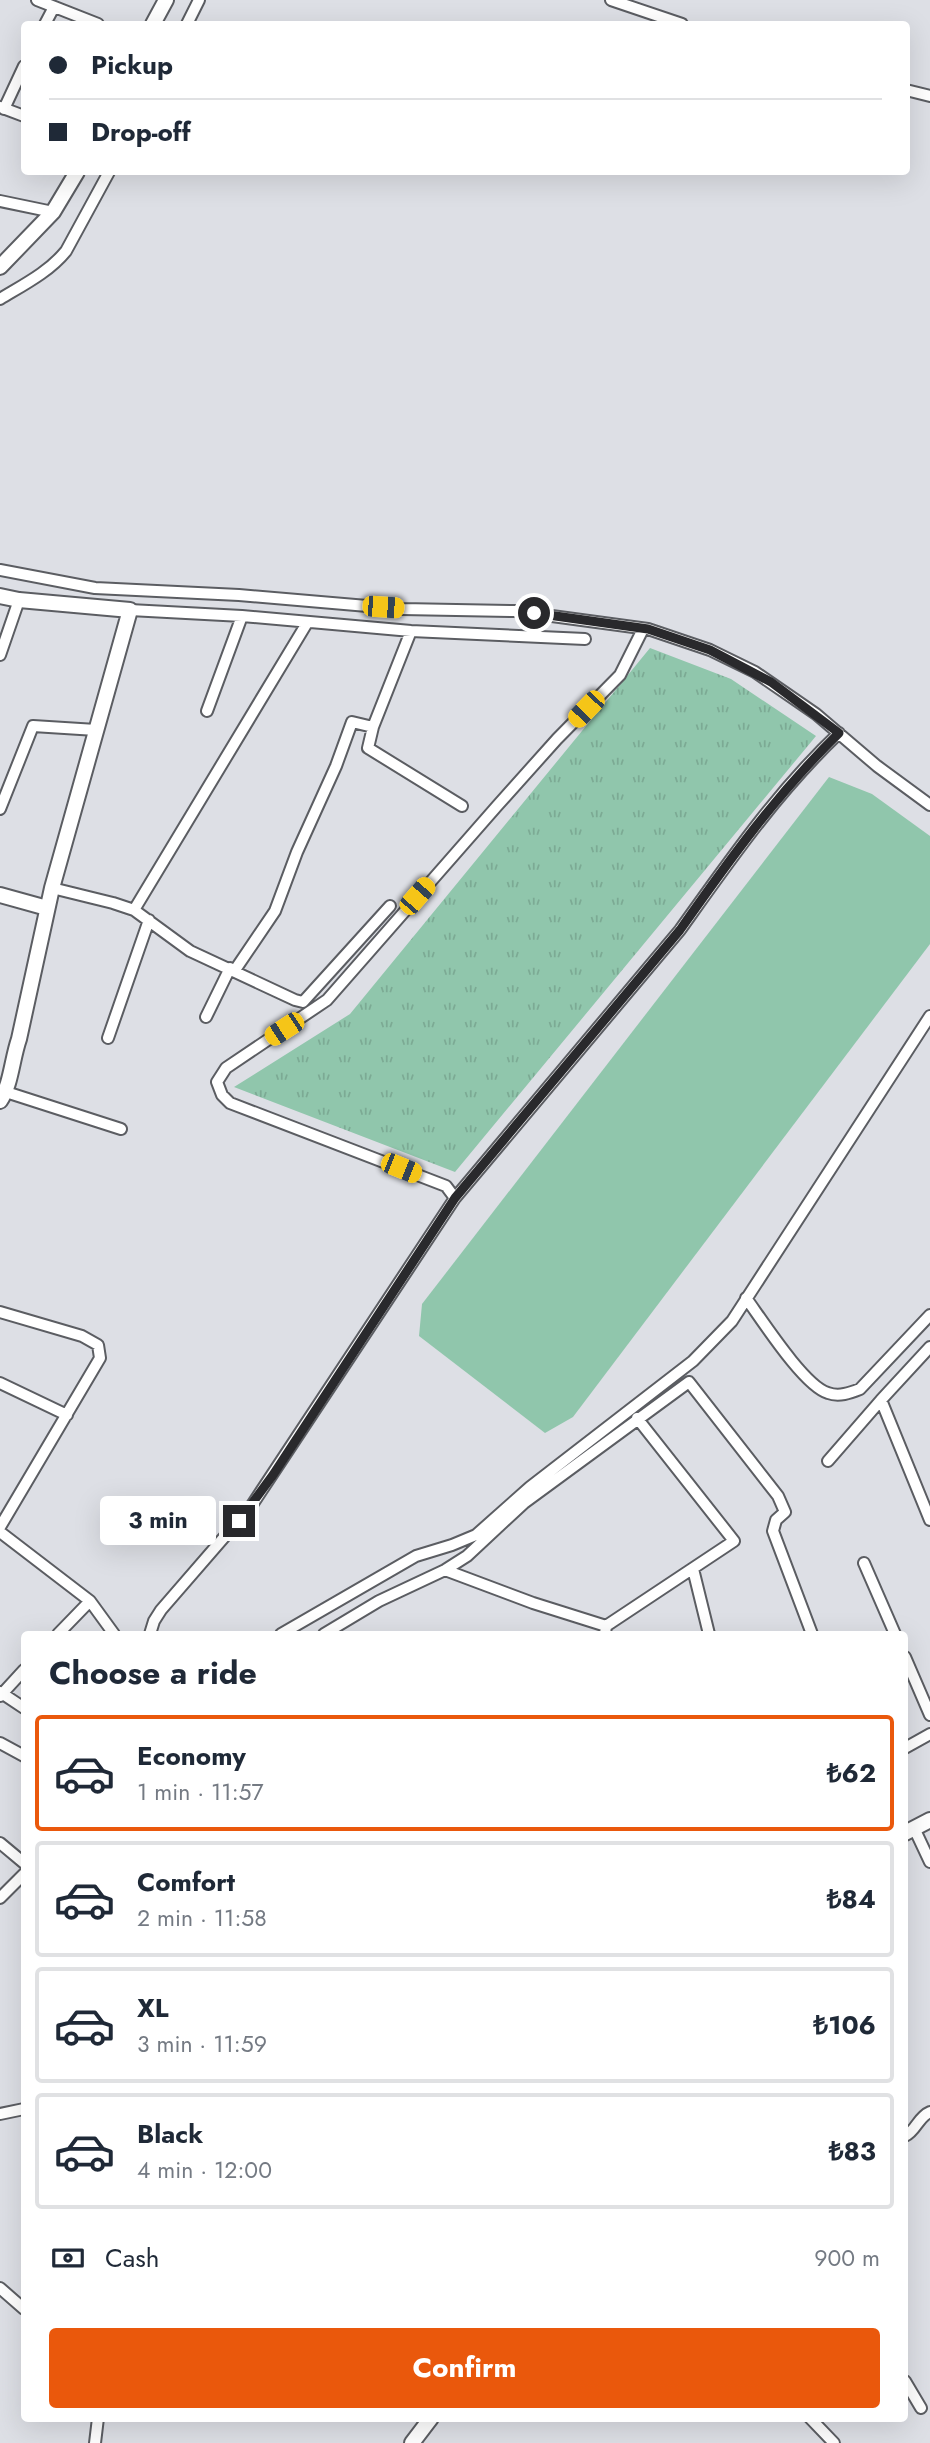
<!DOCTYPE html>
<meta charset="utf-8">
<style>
:root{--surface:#fff;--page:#f2f2f3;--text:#1f2937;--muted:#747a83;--line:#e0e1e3;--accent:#ea580c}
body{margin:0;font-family:Jost,sans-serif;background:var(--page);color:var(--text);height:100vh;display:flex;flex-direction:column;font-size:26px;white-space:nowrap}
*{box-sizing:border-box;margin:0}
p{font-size:23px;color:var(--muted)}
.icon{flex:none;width:38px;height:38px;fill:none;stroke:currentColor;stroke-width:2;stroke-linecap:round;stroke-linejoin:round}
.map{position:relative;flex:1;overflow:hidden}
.panel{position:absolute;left:21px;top:1631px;width:887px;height:791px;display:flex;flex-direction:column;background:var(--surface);border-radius:7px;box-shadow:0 7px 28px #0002}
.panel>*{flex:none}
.hud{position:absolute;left:21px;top:21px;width:889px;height:154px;border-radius:7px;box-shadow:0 7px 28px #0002;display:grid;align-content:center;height:154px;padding:0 28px;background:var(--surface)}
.end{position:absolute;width:32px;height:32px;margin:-16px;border:9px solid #29292c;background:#fff;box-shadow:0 0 0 4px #fff}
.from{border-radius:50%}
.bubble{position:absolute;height:49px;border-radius:7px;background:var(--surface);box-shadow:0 7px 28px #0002;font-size:23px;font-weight:700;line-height:49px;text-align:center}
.car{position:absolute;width:21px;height:42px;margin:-21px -10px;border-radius:9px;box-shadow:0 0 5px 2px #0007;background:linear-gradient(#f5c518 24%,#345 0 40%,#f5c518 0 76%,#345 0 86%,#f5c518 0)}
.hud b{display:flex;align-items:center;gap:24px;height:66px;font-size:26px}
.hud b+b{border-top:2px solid var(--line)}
.hud i{width:18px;height:18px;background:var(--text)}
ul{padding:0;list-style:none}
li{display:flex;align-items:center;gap:21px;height:116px;margin:0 14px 10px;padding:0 14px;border:4px solid var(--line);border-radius:7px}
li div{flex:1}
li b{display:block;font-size:26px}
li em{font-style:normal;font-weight:700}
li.selected{border-color:var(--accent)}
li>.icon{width:63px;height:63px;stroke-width:1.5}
h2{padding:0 28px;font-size:32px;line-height:84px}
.pay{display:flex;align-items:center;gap:18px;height:77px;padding:0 28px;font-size:26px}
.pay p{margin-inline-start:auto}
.button{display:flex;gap:14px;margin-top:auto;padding:14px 28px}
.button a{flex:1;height:80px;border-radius:7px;background:var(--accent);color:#fff;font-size:28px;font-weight:700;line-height:80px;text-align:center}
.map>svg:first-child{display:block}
.grass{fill:url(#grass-tufts)}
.pitch{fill:#90c6ac}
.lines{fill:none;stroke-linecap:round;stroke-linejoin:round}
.street-casing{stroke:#5b5d62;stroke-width:14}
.secondary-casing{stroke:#5b5d62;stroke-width:18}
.street{stroke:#fff;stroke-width:10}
.secondary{stroke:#fff;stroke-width:14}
.route{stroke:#29292c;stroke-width:9}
</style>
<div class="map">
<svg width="930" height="2443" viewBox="0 0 930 2443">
<defs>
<pattern id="grass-tufts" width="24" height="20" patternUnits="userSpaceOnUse" patternTransform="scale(1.75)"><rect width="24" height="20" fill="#90c6ac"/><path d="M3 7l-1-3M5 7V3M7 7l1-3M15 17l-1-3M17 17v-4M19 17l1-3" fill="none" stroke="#7caa94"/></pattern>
</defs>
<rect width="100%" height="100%" fill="#dddfe5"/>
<!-- grass -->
<path class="grass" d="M 650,648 L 731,679 L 816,736 L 455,1172 L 234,1087 L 350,1014 Z"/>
<!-- pitch -->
<path class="pitch" d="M 829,777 L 872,794 L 930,836 L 930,944 L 573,1417 L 545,1433 L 419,1336 L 422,1304 Z"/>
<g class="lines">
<defs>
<path id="street" d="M 37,0 L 98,24
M 611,0 L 682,24
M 45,24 L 54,7
M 187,24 L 199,0
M 906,90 L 930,96
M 0,107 L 24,116
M 4,109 L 24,66
M 0,201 L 53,212
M 0,299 C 23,285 49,272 66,251 L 109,172
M 0,570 L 95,588 L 239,595 L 402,609 L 515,611 L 648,629 L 710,650 L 755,672 L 816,714 L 877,766 L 930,805
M 130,610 L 242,616 L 411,631 L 585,639
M 0,655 L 19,600
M 207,711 L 242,616
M 373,727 L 368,748 L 462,806
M 0,809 L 33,726 L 96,730
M 52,888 L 113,903 L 134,910 L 190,951 L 295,1000 L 303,1002 L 390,906
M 134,910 L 307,623
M 235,970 L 275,911 L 297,852 L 336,766 L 352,722 L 373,727 L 411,631
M 206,1017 L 230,968
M 108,1038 L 149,920
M 6,1092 L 121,1129
M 455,1198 L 680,930 C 730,860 776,793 839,733
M 746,1298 C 762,1320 804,1386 828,1393 C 839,1397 850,1393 860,1389 L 930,1315
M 0,1312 L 82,1336 L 98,1345 L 100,1358 L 0,1527
M 0,1383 L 67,1415
M 881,1400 L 930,1347
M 828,1461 L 881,1400 L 930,1520
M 0,1532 L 90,1601 L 114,1634
M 864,1563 L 895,1634
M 693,1569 L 709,1634
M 445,1570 L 533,1603 L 606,1626
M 58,1634 L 90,1601
M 150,1634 L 154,1621 L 161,1610 L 252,1505 L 455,1198 L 446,1186 L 230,1103 L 222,1095 L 217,1082 L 226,1068 L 327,1000 L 497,806 L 557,739 L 620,675 L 643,629
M 281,1634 L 416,1556 L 452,1545 L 476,1535 L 530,1487 L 693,1361 L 732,1321 L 930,1016
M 324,1634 L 379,1601 L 445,1570 L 467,1556 L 524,1503 L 689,1382 L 778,1496 L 785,1512 L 776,1520 L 773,1531 L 812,1634
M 605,1634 L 606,1626 L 734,1541 L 637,1418
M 905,1657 L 930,1715
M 0,1692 L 24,1708
M 0,1696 L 24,1670
M 0,1743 L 24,1756
M 905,1748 L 930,1734
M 914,1828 L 930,1862
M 0,1843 L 24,1863
M 0,1898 L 24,1874
M 0,2114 L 24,2109
M 905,2136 C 916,2131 918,2117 930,2112
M 0,2288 L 24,2309
M 905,2381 L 921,2408
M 810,2418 L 834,2443
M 95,2443 L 98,2418"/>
<path id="secondary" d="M 153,24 L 166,0
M 0,267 L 53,212 L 77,172
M 0,596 L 19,600 L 130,610 L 52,888 L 19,1039 C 12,1059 11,1085 0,1101
M 0,895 L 47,908
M 905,1833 L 930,1820
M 412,2443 L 431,2418"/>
</defs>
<!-- street casing -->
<use href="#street" class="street-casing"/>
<!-- secondary casing -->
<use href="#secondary" class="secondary-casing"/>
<!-- street -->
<use href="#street" class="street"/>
<!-- secondary -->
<use href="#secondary" class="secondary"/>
</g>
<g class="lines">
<!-- route -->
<path class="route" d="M 239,1521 L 273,1475 L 455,1198 L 680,930 C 730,859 776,795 839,733 L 771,682 L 710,650 L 648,629 L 534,613"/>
</g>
</svg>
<i class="end from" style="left:534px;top:613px"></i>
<i class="end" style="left:239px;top:1521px"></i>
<div class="bubble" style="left:100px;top:1496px;width:116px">3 min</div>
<i class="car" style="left:383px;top:607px;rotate:94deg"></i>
<i class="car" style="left:586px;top:709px;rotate:224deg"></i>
<i class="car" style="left:417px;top:896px;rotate:41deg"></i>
<i class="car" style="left:284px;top:1029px;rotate:237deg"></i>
<i class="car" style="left:401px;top:1168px;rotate:112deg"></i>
<div class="hud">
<b><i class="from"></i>Pickup</b>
<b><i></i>Drop-off</b>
</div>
<section class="panel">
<h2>Choose a ride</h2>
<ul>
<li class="selected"><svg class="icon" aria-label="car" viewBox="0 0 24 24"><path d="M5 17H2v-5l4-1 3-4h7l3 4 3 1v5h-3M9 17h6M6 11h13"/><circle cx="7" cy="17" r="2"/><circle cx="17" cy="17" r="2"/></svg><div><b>Economy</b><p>1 min · 11:57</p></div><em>₺62</em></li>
<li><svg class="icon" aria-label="car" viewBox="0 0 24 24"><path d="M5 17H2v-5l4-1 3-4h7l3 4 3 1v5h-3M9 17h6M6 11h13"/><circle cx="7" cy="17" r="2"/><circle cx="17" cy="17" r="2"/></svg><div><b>Comfort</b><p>2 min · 11:58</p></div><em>₺84</em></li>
<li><svg class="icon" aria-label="car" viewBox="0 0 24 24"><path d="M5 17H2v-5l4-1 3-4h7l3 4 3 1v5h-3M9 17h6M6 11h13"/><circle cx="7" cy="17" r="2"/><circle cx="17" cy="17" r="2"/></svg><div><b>XL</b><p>3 min · 11:59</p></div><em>₺106</em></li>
<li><svg class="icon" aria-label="car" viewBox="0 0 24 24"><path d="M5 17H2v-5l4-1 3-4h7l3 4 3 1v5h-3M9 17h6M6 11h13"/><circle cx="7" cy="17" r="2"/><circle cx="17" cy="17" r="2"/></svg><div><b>Black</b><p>4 min · 12:00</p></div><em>₺83</em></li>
</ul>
<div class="pay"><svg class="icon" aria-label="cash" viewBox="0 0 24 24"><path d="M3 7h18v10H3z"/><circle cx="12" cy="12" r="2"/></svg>Cash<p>900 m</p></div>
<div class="button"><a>Confirm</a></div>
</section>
</div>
